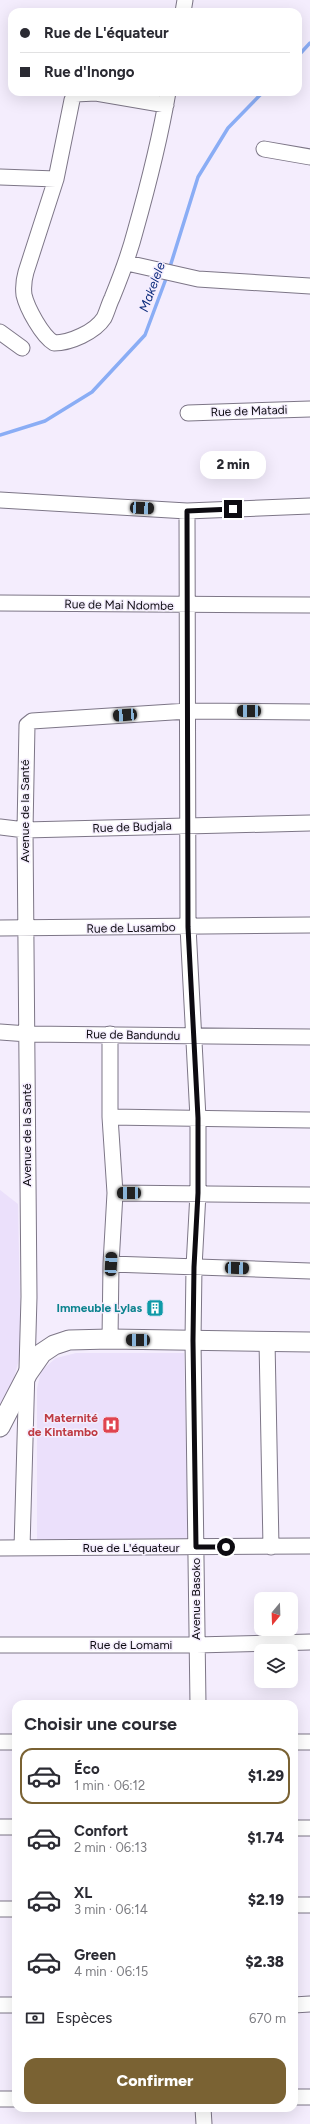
<!DOCTYPE html>
<html lang="fr">
<meta charset="utf-8">
<style>
:root{--surface:#fff;--page:#f2f2f3;--text:#2b2b33;--muted:#7c7c81;--line:#e1e1e2;--accent:#7a6233}
body{margin:0;font-family:Figtree,sans-serif;background:var(--page);color:var(--text);height:100vh;display:flex;flex-direction:column;font-size:15px;white-space:nowrap}
*{box-sizing:border-box;margin:0}
p{font-size:13px;color:var(--muted)}
.icon{flex:none;width:22px;height:22px;fill:none;stroke:currentColor;stroke-width:2;stroke-linecap:round;stroke-linejoin:round}
.map{position:relative;flex:1;overflow:hidden}
.side{position:absolute;left:12px;top:1700px;width:286px;height:412px;display:flex;flex-direction:column;background:var(--surface);border-radius:12px;box-shadow:0 4px 16px #0002}
.side>*{flex:none}
.banner{position:absolute;left:8px;top:8px;width:294px;height:88px;border-radius:12px;box-shadow:0 4px 16px #0002;display:grid;align-content:center;height:88px;padding:0 12px;background:var(--surface)}
.needle{width:26px;rotate:199deg}
.tools{position:absolute;left:254px;top:1592px;display:grid;gap:8px}
.tools a{display:grid;place-items:center;width:44px;height:44px;border-radius:8px;background:var(--surface);box-shadow:0 4px 16px #0002;font-size:20px}
.end{position:absolute;width:18px;height:18px;margin:-9px;border:5px solid #0d0b11;background:#fff;box-shadow:0 0 0 2px #fff}
.from{border-radius:50%}
.bubble{position:absolute;height:28px;border-radius:12px;background:var(--surface);box-shadow:0 4px 16px #0002;font-size:13px;font-weight:800;line-height:28px;text-align:center}
.car{position:absolute;width:12px;height:24px;margin:-12px -6px;border-radius:5px;box-shadow:0 0 3px 1px #0007;background:linear-gradient(#222 24%,#8ab4d8 0 40%,#222 0 76%,#8ab4d8 0 86%,#222 0)}
.banner b{display:flex;align-items:center;gap:14px;height:38px;font-size:15px}
.banner b+b{border-top:1px solid var(--line)}
.banner i{width:10px;height:10px;background:var(--text)}
ul{padding:0;list-style:none}
li{display:flex;align-items:center;gap:12px;height:56px;margin:0 8px 6px;padding:0 4px;border:2px solid transparent;border-radius:12px}
li div{flex:1}
li b{display:block;font-size:15px}
li em{font-style:normal;font-weight:800}
li.on{border-color:var(--accent)}
li>.icon{width:36px;height:36px;stroke-width:1.5}
h2{padding:0 12px;font-size:18px;line-height:48px}
.pay{display:flex;align-items:center;gap:10px;height:44px;padding:0 12px;font-size:15px}
.pay p{margin-inline-start:auto}
.cta{display:flex;gap:8px;margin-top:auto;padding:8px 12px}
.cta a{flex:1;height:46px;border-radius:12px;background:var(--accent);color:#fff;font-size:16px;font-weight:800;line-height:46px;text-align:center}
.map>svg:first-child{display:block}
.built{fill:#ebe0fb}
.lines{fill:none;stroke-linecap:round;stroke-linejoin:round}
.stream{stroke:#8aadf5;stroke-width:3.5}
.minor-casing{stroke:#7d7687;stroke-width:17}
.major-casing{stroke:#7d7687;stroke-width:21}
.minor{stroke:#fff;stroke-width:15}
.major{stroke:#fff;stroke-width:19}
.route{stroke:#0d0b11;stroke-width:5}
.labels{text-anchor:middle;dominant-baseline:central;stroke-width:3;stroke-linejoin:round;paint-order:stroke}
.street-label{font-size:12px;fill:#0d0b11;stroke:#f4edfd}
.culture-label{font-size:12px;font-weight:bold;fill:#0d838f;stroke:#f4edfd;text-anchor:end}
.health-label{font-size:12px;font-weight:bold;fill:#be3a42;stroke:#f4edfd;text-anchor:end}
.water-label{font-size:13px;font-style:italic;fill:#0c2b7c;stroke:#f4edfd}
</style>
<div class="map">
<svg width="310" height="2124" viewBox="0 0 310 2124">
<rect width="100%" height="100%" fill="#f4edfd"/>
<!-- built -->
<path class="built" d="M 0,1190 L 18,1204 L 21,1352 L 9,1396 L 0,1411 Z
M 76,1353 L 184,1353 L 188,1538 L 37,1540 L 37,1389 L 41,1371 L 56,1358 Z"/>
<g class="lines">
<!-- stream -->
<path class="stream" d="M 298,56 L 310,43
M 169,270 L 198,177 L 228,128 L 263,92
M 0,435 L 45,421 L 92,392 L 145,335 L 167,276"/>
<defs>
<path id="minor" d="M 183,12 L 185,0
M 166,105 L 96,93 L 75,94 L 72,100 L 56,179 L 26,272 C 24,279 23,287 24,295 C 27,308 42,336 54,343 C 70,343 95,332 104,318 C 107,312 109,304 112,298 C 121,276 129,255 135,232 C 148,186 160,139 168,92
M 264,149 L 310,157
M 0,177 L 56,179
M 127,263 L 198,279 L 310,286
M 0,332 L 22,348
M 188,413 L 310,409
M 0,500 L 187,511 L 310,506
M 187,511 L 188,927 L 198,1118 L 198,1193 L 194,1267 L 193,1341 L 198,1704
M 0,603 L 310,605
M 0,827 L 25,830 L 310,823
M 0,928 L 310,925
M 0,1032 L 28,1034 L 310,1037
M 110,1034 L 110,1117 L 115,1193 L 111,1264 L 110,1339
M 110,1117 L 310,1120
M 115,1193 L 310,1195
M 111,1264 L 310,1271
M 267,1341 L 271,1547
M 0,1548 L 310,1546
M 22,1548 L 29,1297 L 25,830 L 27,725 L 32,721 L 188,711 L 310,712
M 0,1645 L 196,1645 L 310,1642
M 0,1742 L 16,1742
M 294,1742 L 310,1742
M 0,1827 L 16,1827
M 294,1828 L 310,1828
M 294,1905 L 310,1905
M 0,1909 L 16,1909
M 0,2005 L 16,2005
M 294,2005 L 310,2004
M 294,2097 L 310,2097
M 0,2099 L 16,2099
M 203,2108 L 204,2124"/>
<path id="major" d="M 0,1427 L 28,1373 L 42,1353 L 54,1345 L 69,1340 L 110,1339 L 310,1342"/>
</defs>
<!-- minor casing -->
<use href="#minor" class="minor-casing"/>
<!-- major casing -->
<use href="#major" class="major-casing"/>
<!-- minor -->
<use href="#minor" class="minor"/>
<!-- major -->
<use href="#major" class="major"/>
</g>
<g class="lines">
<!-- route -->
<path class="route" d="M 226,1547 L 196,1547 L 193,1341 L 194,1267 L 198,1193 L 198,1118 L 188,927 L 187,511 L 233,509"/>
</g>
<!-- icons -->
<defs>
<symbol id="building-square" viewBox="-11 -11 22 22"><rect x="-9" y="-9" width="18" height="18" rx="4" fill="#0f9aa8" stroke="#f4edfd"/><path d="M-4-6H4V6H1V3H-1V6H-4ZM-2.5-4.3h1.7v1.8h-1.7ZM.8-4.3h1.7v1.8H.8ZM-2.5-1h1.7V.8h-1.7ZM.8-1h1.7V.8H.8Z" fill="#fff"/></symbol>
<symbol id="hospital-square" viewBox="-11 -11 22 22"><rect x="-9" y="-9" width="18" height="18" rx="4" fill="#e0444e" stroke="#f4edfd"/><path d="M-5-5h3v3.5h4V-5h3V5h-3V1.5h-4V5h-3Z" fill="#fff"/></symbol>
</defs>
<g fill-rule="evenodd">
<use href="#building-square" x="145" y="1298" width="20" height="20"/>
<use href="#hospital-square" x="101" y="1415" width="20" height="20"/>
</g>
<g class="labels">
<!-- street labels -->
<g class="street-label">
<text transform="translate(249 411) rotate(-2)">Rue de Matadi</text>
<text transform="translate(119 605) rotate(1)">Rue de Mai Ndombe</text>
<text transform="translate(25 811) rotate(-90)">Avenue de la Santé</text>
<text transform="translate(132 827) rotate(-2)">Rue de Budjala</text>
<text transform="translate(131 928) rotate(-1)">Rue de Lusambo</text>
<text transform="translate(133 1035) rotate(1)">Rue de Bandundu</text>
<text transform="translate(27 1135) rotate(-90)">Avenue de la Santé</text>
<text x="131" y="1548">Rue de L'équateur</text>
<text transform="translate(196 1599) rotate(-90)">Avenue Basoko</text>
<text x="131" y="1645">Rue de Lomami</text>
</g>
<!-- culture labels -->
<g class="culture-label">
<text x="142" y="1308">Immeuble Lylas</text>
</g>
<!-- health labels -->
<g class="health-label">
<text x="98" y="1418">Maternité<tspan x="98" dy="14">de Kintambo</tspan></text>
</g>
<!-- water labels -->
<g class="water-label">
<text transform="translate(152 287) rotate(-70)">Makelele</text>
</g>
</g>
</svg>
<div class="tools">
<a><svg class="needle" viewBox="-14 -14 28 28"><path d="M0-13l5 13h-10z" fill="#e53935"/><path d="M0 13l5-13h-10z" fill="#7c7c81"/></svg></a>
<a><svg class="icon" aria-label="layers" viewBox="0 0 24 24"><path d="M12 4l9 5-9 5-9-5zM3 14l9 5 9-5"/></svg></a>
</div>
<i class="end from" style="left:226px;top:1547px"></i>
<i class="end" style="left:233px;top:509px"></i>
<div class="bubble" style="left:200px;top:451px;width:66px">2 min</div>
<i class="car" style="left:142px;top:508px;rotate:93deg"></i>
<i class="car" style="left:249px;top:711px;rotate:270deg"></i>
<i class="car" style="left:125px;top:715px;rotate:266deg"></i>
<i class="car" style="left:129px;top:1193px;rotate:270deg"></i>
<i class="car" style="left:111px;top:1264px;rotate:3deg"></i>
<i class="car" style="left:237px;top:1268px;rotate:92deg"></i>
<i class="car" style="left:138px;top:1340px;rotate:271deg"></i>
<div class="banner">
<b><i class="from"></i>Rue de L'équateur</b>
<b><i></i>Rue d'Inongo</b>
</div>
<section class="side">
<h2>Choisir une course</h2>
<ul>
<li class="on"><svg class="icon" aria-label="car" viewBox="0 0 24 24"><path d="M5 17H2v-5l4-1 3-4h7l3 4 3 1v5h-3M9 17h6M6 11h13"/><circle cx="7" cy="17" r="2"/><circle cx="17" cy="17" r="2"/></svg><div><b>Éco</b><p>1 min · 06:12</p></div><em>$1.29</em></li>
<li><svg class="icon" aria-label="car" viewBox="0 0 24 24"><path d="M5 17H2v-5l4-1 3-4h7l3 4 3 1v5h-3M9 17h6M6 11h13"/><circle cx="7" cy="17" r="2"/><circle cx="17" cy="17" r="2"/></svg><div><b>Confort</b><p>2 min · 06:13</p></div><em>$1.74</em></li>
<li><svg class="icon" aria-label="car" viewBox="0 0 24 24"><path d="M5 17H2v-5l4-1 3-4h7l3 4 3 1v5h-3M9 17h6M6 11h13"/><circle cx="7" cy="17" r="2"/><circle cx="17" cy="17" r="2"/></svg><div><b>XL</b><p>3 min · 06:14</p></div><em>$2.19</em></li>
<li><svg class="icon" aria-label="car" viewBox="0 0 24 24"><path d="M5 17H2v-5l4-1 3-4h7l3 4 3 1v5h-3M9 17h6M6 11h13"/><circle cx="7" cy="17" r="2"/><circle cx="17" cy="17" r="2"/></svg><div><b>Green</b><p>4 min · 06:15</p></div><em>$2.38</em></li>
</ul>
<div class="pay"><svg class="icon" aria-label="cash" viewBox="0 0 24 24"><path d="M3 7h18v10H3z"/><circle cx="12" cy="12" r="2"/></svg>Espèces<p>670 m</p></div>
<div class="cta"><a>Confirmer</a></div>
</section>
</div>
